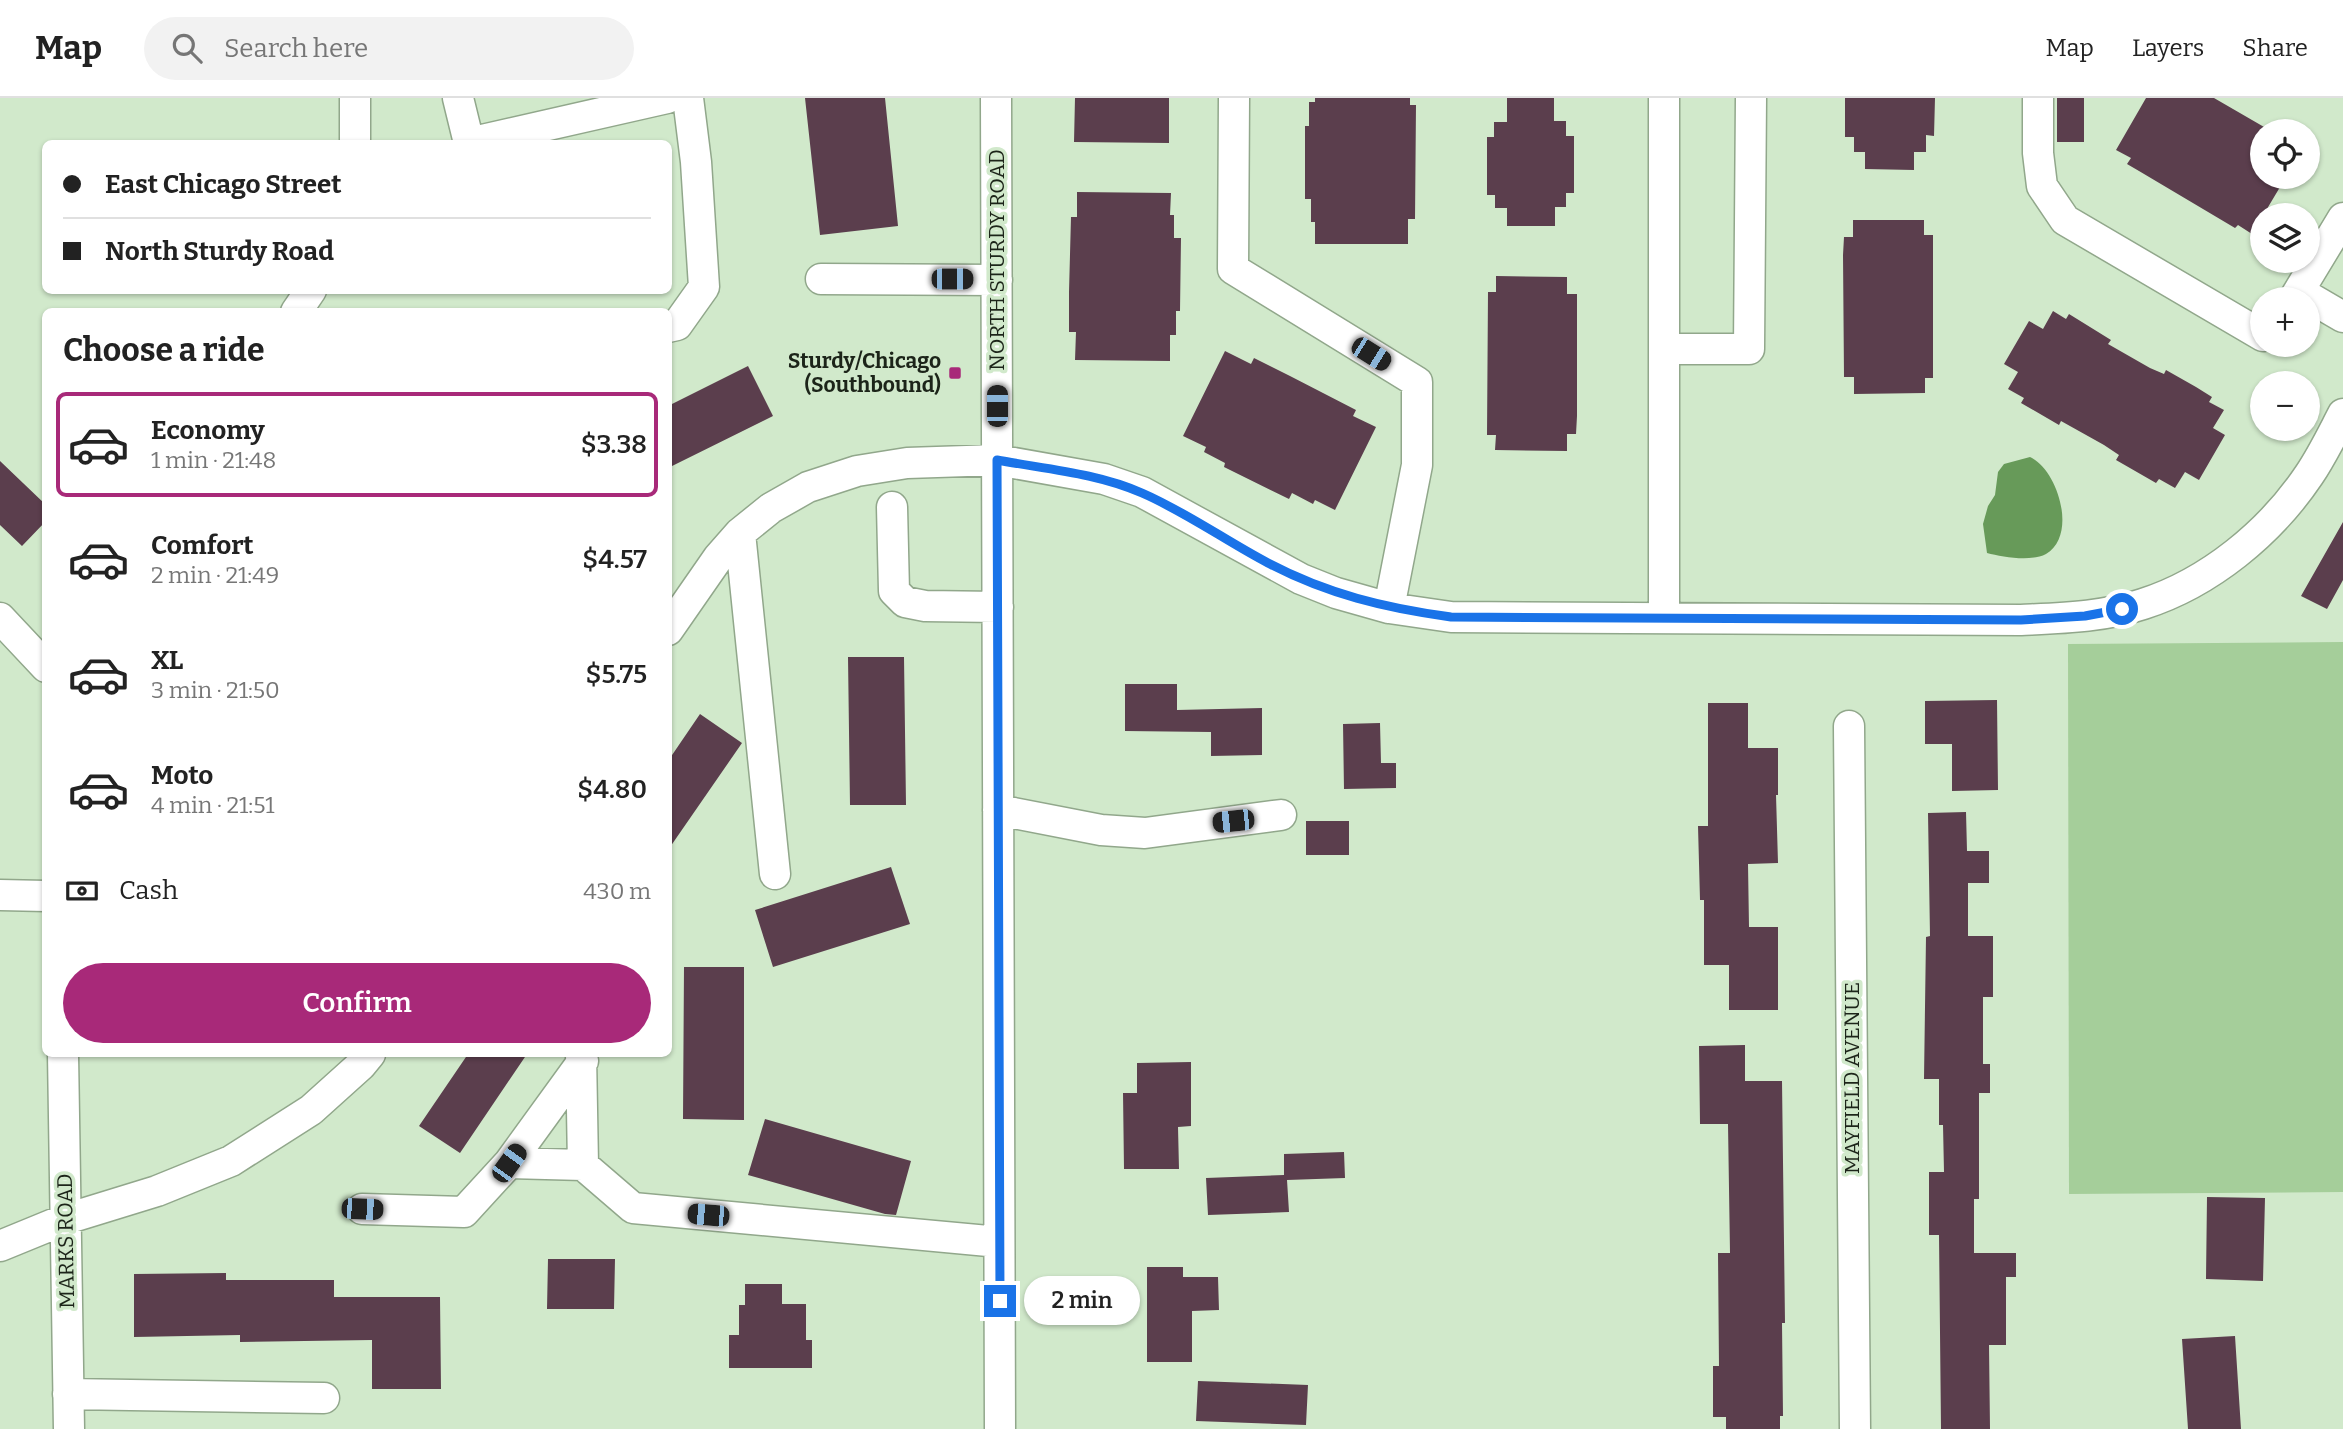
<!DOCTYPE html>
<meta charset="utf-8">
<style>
:root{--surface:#fff;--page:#f2f2f2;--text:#222;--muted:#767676;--line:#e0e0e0;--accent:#a82979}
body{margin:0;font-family:Bitter,serif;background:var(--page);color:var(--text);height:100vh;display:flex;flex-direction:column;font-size:26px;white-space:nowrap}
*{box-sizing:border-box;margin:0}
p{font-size:23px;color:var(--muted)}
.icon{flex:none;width:38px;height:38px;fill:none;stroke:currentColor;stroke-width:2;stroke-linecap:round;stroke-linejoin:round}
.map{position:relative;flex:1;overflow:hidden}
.panel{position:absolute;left:42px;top:210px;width:630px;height:749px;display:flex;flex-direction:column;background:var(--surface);border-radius:10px;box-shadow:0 2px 5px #0004}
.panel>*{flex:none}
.banner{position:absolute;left:42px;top:42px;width:630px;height:154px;border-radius:10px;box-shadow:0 2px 5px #0004;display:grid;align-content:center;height:154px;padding:0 21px;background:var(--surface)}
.fabs{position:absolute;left:2250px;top:21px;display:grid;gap:14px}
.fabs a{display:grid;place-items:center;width:70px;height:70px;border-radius:50%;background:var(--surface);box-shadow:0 2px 5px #0004;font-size:35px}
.end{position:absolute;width:32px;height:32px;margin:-16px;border:9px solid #1a73e8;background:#fff;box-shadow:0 0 0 4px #fff}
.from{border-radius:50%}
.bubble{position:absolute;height:49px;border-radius:24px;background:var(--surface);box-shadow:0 2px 5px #0004;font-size:23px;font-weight:600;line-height:49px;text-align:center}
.car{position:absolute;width:21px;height:42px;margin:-21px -10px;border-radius:9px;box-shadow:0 0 5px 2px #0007;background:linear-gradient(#222 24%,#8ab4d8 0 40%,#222 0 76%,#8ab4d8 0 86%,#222 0)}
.banner b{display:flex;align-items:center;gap:24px;height:66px;font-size:26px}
.banner b+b{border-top:2px solid var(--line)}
.banner i{width:18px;height:18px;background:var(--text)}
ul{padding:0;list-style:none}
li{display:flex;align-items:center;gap:21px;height:105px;margin:0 14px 10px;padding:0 7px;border:4px solid transparent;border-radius:10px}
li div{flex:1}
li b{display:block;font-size:26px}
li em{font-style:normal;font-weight:600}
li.selected{border-color:var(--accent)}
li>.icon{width:63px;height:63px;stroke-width:1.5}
h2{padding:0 21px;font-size:32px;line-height:84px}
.pay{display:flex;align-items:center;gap:18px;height:77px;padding:0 21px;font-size:26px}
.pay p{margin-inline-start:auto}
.button{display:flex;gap:14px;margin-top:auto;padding:14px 21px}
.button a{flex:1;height:80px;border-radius:42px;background:var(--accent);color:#fff;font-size:28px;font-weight:600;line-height:80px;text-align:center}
header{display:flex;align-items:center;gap:42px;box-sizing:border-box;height:98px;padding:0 35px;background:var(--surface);border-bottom:2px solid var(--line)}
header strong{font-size:33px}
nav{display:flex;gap:38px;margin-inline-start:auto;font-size:24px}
.search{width:490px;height:63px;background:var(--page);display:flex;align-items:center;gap:18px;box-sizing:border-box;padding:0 24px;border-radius:38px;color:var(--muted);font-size:26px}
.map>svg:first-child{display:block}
.green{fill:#a5ce9a}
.water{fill:#679a59}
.building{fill:#5b3e4d}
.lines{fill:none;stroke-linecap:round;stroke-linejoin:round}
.minor-casing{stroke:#91a78b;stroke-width:33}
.minor{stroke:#fff;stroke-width:30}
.route{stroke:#1a73e8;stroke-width:9}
.poi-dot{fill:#a82979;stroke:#d1e9cb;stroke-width:2.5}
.labels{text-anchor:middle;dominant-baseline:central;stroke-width:7;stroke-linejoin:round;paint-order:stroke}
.street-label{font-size:21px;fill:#1c2419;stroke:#d1e9cb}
.poi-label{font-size:21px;font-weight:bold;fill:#1c2419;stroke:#d1e9cb;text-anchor:end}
</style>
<header>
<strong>Map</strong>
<div class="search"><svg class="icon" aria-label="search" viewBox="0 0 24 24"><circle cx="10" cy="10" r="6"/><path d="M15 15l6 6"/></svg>Search here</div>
<nav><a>Map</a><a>Layers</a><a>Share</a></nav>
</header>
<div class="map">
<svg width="2343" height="1331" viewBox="0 0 2343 1331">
<rect width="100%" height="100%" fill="#d1e9cb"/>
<!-- green -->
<path class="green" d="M 2343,544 L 2343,1094 L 2069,1096 L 2068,546 Z"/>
<!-- water -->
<path class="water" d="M 2030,359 C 2058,372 2078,437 2046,456 C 2031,464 2002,459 1987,455 L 1983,426 L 1988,408 L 1995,397 L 1998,374 L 2004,366 Z"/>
<!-- building -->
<path class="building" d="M 805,0 L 885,0 L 898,128 L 820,137 Z
M 1075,0 L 1169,0 L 1169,45 L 1074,44 Z
M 1315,0 L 1410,0 L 1410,7 L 1416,7 L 1415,121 L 1408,121 L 1408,146 L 1315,146 L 1315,124 L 1311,124 L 1311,101 L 1305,101 L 1305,28 L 1309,28 L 1309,4 L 1315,4 Z
M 1507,0 L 1554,0 L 1554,23 L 1566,23 L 1566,38 L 1574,38 L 1574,95 L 1566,95 L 1566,109 L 1555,109 L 1555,128 L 1507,128 L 1507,110 L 1495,110 L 1495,97 L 1487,97 L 1487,39 L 1494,39 L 1494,24 L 1507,24 Z
M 1845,0 L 1935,0 L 1934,38 L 1926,37 L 1926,54 L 1914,54 L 1914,72 L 1865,71 L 1865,54 L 1854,54 L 1854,39 L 1845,39 Z
M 2057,0 L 2084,0 L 2084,44 L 2057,44 Z
M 2146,0 L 2214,0 L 2271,33 L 2263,33 L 2263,79 L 2286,79 L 2252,136 L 2238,127 L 2235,130 L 2139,73 L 2127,66 L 2131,60 L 2116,52 Z
M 1077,94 L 1171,95 L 1170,117 L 1174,117 L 1174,140 L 1181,140 L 1180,213 L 1176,213 L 1176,237 L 1170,237 L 1170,263 L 1075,262 L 1076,234 L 1069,234 L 1069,194 L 1071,119 L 1077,119 Z
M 1853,122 L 1924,122 L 1924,137 L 1933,137 L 1933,280 L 1925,280 L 1925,295 L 1854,296 L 1854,279 L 1844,279 L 1843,157 L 1844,139 L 1853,139 Z
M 1496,178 L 1567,179 L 1567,196 L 1577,196 L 1577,318 L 1576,336 L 1567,336 L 1567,353 L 1495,352 L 1496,337 L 1487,337 L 1488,194 L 1496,194 Z
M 2053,213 L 2066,221 L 2069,216 L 2111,242 L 2108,246 L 2150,270 L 2164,276 L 2166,272 L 2196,289 L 2212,299 L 2209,304 L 2224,312 L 2213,330 L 2225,337 L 2199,382 L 2185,374 L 2175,390 L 2159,381 L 2156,385 L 2116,362 L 2119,357 L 2104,347 L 2061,323 L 2059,327 L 2021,305 L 2024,300 L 2008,291 L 2018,274 L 2004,266 L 2029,223 L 2043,231 Z
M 1225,253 L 1251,266 L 1254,260 L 1290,278 L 1356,312 L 1353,318 L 1376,329 L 1335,412 L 1315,402 L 1313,406 L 1292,395 L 1289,401 L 1224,369 L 1225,365 L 1204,354 L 1206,349 L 1183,338 Z
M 748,268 L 773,318 L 668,370 L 668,308 Z
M 0,363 L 46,407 L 46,423 L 22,448 L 0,427 Z
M 2343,424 L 2343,482 L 2327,511 L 2301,498 Z
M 848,559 L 904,559 L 906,707 L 850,707 Z
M 1125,586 L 1177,586 L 1177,612 L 1262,610 L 1262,657 L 1211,658 L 1211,634 L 1125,633 Z
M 1997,602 L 1998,692 L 1952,693 L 1952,646 L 1925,646 L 1925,603 Z
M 1708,605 L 1748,605 L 1748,650 L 1778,650 L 1778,697 L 1776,697 L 1778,765 L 1748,766 L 1749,829 L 1778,829 L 1778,912 L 1729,912 L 1729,867 L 1704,867 L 1704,802 L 1700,802 L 1698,728 L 1708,728 Z
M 700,616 L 742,645 L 668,752 L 668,663 Z
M 1380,625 L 1381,665 L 1396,665 L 1396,690 L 1344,691 L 1343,626 Z
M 1966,714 L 1967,753 L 1989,753 L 1989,785 L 1968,785 L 1968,838 L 1993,838 L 1993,899 L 1983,899 L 1983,966 L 1990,966 L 1990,995 L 1979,995 L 1979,1101 L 1974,1101 L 1974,1155 L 2016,1155 L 2016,1179 L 2006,1179 L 2006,1247 L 1989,1247 L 1990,1331 L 1941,1331 L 1939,1137 L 1929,1137 L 1929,1074 L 1944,1074 L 1943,1027 L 1939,1027 L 1939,981 L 1924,981 L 1926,839 L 1930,838 L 1928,715 Z
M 1306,723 L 1349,723 L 1349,757 L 1306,757 Z
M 891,769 L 910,826 L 773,869 L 755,812 Z
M 684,869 L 744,869 L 744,1022 L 683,1021 Z
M 1745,947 L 1745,983 L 1782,983 L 1785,1225 L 1782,1225 L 1783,1318 L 1780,1318 L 1780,1331 L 1726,1331 L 1726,1319 L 1713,1319 L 1713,1268 L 1719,1268 L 1718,1155 L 1730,1155 L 1728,1026 L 1700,1026 L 1699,948 Z
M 468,956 L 527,956 L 460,1055 L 419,1028 Z
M 1191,964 L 1191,1028 L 1178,1029 L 1179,1071 L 1124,1071 L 1123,995 L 1137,995 L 1137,965 Z
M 765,1021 L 911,1063 L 896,1117 L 885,1116 L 748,1077 Z
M 1344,1054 L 1345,1080 L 1287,1082 L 1289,1114 L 1208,1117 L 1206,1080 L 1284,1077 L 1284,1056 Z
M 2207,1099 L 2265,1100 L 2263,1183 L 2206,1181 Z
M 548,1161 L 615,1161 L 614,1211 L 547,1211 Z
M 1147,1169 L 1183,1169 L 1183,1179 L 1218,1179 L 1219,1212 L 1192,1213 L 1192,1264 L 1147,1264 Z
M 226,1175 L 226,1182 L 334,1182 L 334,1199 L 440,1199 L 441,1291 L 372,1291 L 372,1242 L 240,1244 L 240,1237 L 134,1239 L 134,1176 Z
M 745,1186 L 782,1186 L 782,1206 L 806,1206 L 806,1242 L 812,1242 L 812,1270 L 729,1270 L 729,1237 L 739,1237 L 739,1207 L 745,1207 Z
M 2235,1238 L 2241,1331 L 2188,1331 L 2182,1241 Z
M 1198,1283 L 1308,1287 L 1306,1327 L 1196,1323 Z"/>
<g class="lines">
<defs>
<path id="minor" d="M 355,0 L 355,46
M 458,0 L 469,45 L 667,0
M 996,0 L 1000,1331
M 1234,0 L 1233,171 L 1417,284 L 1417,367 L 1389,510
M 2038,0 L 2038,55 L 2042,88 L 2065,122 L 2263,238
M 821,181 L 997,182
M 2300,194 L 2343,219
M 2294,201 L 2343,120
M 296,214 L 311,192
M 668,229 L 677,227 L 704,189 L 696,64 L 688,0
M 1664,251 L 1749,251 L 1751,0
M 892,409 L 894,493 L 905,504 L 925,508 L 998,509
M 740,435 L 775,776
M 1664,519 L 1664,0
M 0,520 L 46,569
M 668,532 L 718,460 L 740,435 L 771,410 L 808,389 L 857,373 L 907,365 L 997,362 L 1104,381 L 1142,394 L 1301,481 L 1336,495 L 1389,510 L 1451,519 L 2021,522 C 2061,520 2104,519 2143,506 C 2209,485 2270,435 2309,377 C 2322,358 2332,337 2343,316
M 1849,628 L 1855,1331
M 998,712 L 1101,732 L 1145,735 L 1281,717
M 0,797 L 46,798
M 63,956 L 69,1331
M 581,956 L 583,1067 L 633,1110 L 999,1144
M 509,1065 L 583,963
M 362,1111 L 464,1114 L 509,1065 L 583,1067
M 0,1148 L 66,1121 L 157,1093 L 231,1063 L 311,1012 L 361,967 L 370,956
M 68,1296 L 324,1300"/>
</defs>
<!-- minor casing -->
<use href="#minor" class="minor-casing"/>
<!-- minor -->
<use href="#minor" class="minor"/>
</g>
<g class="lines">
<!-- route -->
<path class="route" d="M 1000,1203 L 997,362 C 1045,371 1097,375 1142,395 C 1186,414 1226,443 1268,465 C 1327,496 1385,510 1451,519 L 2021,522 L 2085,518 L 2122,511"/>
</g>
<!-- markers -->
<rect class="poi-dot" x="948" y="268" width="14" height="14" rx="3.5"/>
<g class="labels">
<!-- street labels -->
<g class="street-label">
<text transform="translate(997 162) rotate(-90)">NORTH STURDY ROAD</text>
<text transform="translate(1852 980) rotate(-90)">MAYFIELD AVENUE</text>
<text transform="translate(66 1143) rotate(-91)">MARKS ROAD</text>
</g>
<!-- poi labels -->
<g class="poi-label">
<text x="941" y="263">Sturdy/Chicago<tspan x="941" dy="24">(Southbound)</tspan></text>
</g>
</g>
</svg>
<div class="fabs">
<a><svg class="icon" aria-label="locate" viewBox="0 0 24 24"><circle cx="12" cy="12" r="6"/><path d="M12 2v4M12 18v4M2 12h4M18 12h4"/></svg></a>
<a><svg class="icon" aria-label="layers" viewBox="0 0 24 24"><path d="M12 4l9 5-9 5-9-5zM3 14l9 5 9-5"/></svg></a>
<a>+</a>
<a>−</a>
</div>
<i class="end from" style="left:2122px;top:511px"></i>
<i class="end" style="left:1000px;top:1203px"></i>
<div class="bubble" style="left:1024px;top:1178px;width:116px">2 min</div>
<i class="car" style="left:952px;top:181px;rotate:90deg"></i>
<i class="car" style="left:1371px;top:256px;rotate:122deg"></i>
<i class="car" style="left:997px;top:308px;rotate:0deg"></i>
<i class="car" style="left:1233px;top:723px;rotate:264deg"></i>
<i class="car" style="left:509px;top:1065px;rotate:36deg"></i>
<i class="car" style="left:362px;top:1111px;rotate:92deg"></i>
<i class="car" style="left:708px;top:1117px;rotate:275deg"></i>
<div class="banner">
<b><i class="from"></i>East Chicago Street</b>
<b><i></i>North Sturdy Road</b>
</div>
<section class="panel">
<h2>Choose a ride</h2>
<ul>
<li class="selected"><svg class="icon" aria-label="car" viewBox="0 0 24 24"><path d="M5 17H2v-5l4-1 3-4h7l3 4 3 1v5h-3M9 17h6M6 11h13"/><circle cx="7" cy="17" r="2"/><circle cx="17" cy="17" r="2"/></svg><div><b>Economy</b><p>1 min · 21:48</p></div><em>$3.38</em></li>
<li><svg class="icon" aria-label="car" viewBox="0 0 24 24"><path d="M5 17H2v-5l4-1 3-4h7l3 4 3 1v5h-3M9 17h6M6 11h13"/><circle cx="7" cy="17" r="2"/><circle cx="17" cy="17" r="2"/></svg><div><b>Comfort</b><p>2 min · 21:49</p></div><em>$4.57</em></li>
<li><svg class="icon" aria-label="car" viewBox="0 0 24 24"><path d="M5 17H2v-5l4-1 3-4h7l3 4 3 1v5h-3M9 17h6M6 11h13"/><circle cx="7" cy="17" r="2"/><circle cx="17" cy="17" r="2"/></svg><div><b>XL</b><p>3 min · 21:50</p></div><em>$5.75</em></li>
<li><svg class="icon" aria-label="car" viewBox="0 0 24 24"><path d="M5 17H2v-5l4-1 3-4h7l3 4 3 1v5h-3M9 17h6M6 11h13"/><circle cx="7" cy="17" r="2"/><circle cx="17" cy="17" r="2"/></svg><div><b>Moto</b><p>4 min · 21:51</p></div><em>$4.80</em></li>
</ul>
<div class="pay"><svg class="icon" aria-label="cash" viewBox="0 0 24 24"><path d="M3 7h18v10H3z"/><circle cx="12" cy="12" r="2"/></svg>Cash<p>430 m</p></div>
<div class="button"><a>Confirm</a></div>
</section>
</div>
